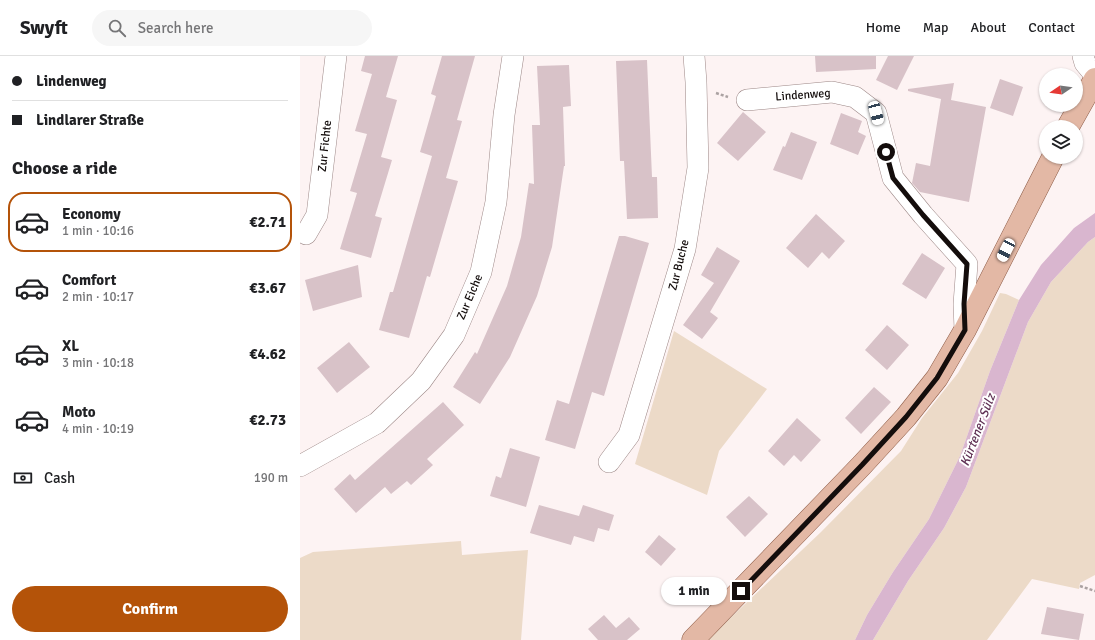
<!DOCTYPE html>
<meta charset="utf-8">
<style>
:root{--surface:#fff;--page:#f6f6f6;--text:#202124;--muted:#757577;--line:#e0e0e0;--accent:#b45309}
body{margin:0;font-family:Signika,sans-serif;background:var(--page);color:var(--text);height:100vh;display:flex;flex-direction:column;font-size:15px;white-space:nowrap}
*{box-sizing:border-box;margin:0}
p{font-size:13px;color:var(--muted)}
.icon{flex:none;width:22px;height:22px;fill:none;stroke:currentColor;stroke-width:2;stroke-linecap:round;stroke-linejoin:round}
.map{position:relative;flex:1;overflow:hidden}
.drawer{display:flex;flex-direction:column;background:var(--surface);width:300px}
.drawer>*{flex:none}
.guide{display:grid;align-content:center;height:88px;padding:0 12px;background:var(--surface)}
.needle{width:26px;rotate:257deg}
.tools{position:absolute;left:739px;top:12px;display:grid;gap:8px}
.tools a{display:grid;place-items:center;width:44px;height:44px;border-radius:50%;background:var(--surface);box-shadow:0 1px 3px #0004;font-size:20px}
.end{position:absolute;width:18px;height:18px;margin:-9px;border:5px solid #140d0c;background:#fff;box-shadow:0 0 0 2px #fff}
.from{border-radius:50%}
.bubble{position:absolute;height:28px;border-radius:14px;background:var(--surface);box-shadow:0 1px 3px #0004;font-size:13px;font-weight:800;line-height:28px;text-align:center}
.car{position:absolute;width:12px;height:24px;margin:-12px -6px;border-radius:5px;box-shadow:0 0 3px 1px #0007;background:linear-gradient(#fff 24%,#345 0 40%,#fff 0 76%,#345 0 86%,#fff 0)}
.guide b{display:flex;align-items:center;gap:14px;height:38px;font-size:15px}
.guide b+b{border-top:1px solid var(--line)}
.guide i{width:10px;height:10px;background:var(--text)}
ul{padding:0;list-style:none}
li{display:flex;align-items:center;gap:12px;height:60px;margin:0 8px 6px;padding:0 4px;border:2px solid transparent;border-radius:16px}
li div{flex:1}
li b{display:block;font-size:15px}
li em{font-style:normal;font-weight:800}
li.current{border-color:var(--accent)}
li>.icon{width:36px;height:36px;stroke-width:1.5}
h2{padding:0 12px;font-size:18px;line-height:48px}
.pay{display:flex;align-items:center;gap:10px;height:44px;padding:0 12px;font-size:15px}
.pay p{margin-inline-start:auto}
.cta{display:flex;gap:8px;margin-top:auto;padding:8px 12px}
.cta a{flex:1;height:46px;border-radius:24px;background:var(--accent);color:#fff;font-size:16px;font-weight:800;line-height:46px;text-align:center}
header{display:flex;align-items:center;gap:24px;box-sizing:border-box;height:56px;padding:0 20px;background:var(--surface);border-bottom:1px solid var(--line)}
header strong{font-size:19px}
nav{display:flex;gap:22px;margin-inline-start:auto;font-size:14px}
.search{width:280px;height:36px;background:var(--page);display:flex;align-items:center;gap:10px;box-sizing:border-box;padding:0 14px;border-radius:22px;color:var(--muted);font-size:15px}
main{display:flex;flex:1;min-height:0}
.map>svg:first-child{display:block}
.green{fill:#ecdac8}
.water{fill:#d9b6cf}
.building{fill:#d8c2c8}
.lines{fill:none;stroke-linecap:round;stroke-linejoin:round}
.minor-casing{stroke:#9d8887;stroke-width:22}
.major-casing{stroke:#8e5d48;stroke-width:23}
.path{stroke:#aba2a2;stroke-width:2.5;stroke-dasharray:3 2;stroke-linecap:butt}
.minor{stroke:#fff;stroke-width:21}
.major{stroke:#e3b8a5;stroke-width:22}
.route{stroke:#140d0c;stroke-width:5}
.labels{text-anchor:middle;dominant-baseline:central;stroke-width:4;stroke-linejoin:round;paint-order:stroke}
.street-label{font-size:12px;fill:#140d0c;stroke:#fff}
.water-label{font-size:13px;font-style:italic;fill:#603255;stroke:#fff}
</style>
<header>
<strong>Swyft</strong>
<div class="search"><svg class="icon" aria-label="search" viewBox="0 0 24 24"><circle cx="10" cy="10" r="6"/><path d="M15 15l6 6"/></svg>Search here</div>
<nav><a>Home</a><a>Map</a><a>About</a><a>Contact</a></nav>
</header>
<main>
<section class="drawer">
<div class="guide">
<b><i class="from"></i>Lindenweg</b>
<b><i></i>Lindlarer Straße</b>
</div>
<h2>Choose a ride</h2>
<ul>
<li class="current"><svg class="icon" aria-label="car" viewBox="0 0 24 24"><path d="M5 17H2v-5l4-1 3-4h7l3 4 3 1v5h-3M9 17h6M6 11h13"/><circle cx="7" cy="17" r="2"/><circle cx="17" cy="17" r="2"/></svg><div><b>Economy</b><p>1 min · 10:16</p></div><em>€2.71</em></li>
<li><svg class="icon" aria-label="car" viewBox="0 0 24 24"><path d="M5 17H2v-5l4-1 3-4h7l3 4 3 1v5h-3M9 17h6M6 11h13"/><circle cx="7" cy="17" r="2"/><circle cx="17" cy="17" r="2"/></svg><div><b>Comfort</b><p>2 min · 10:17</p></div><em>€3.67</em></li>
<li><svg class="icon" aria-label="car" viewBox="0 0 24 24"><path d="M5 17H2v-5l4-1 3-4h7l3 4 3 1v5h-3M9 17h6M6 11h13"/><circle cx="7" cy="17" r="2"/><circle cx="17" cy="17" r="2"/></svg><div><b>XL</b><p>3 min · 10:18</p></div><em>€4.62</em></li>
<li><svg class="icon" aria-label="car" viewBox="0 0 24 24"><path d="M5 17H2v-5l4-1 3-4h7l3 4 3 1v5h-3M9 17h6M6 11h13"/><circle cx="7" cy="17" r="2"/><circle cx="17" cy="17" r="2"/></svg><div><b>Moto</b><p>4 min · 10:19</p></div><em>€2.73</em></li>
</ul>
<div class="pay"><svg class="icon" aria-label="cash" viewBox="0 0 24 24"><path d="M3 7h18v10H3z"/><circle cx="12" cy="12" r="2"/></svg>Cash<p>190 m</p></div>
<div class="cta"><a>Confirm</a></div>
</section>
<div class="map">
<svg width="795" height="584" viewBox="0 0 795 584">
<rect width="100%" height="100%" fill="#fdf3f3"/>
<!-- green -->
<path class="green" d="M 795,181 L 795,519 L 780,527 L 779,533 L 732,523 L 687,584 L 573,584 L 608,525 L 644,472 L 666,431 L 728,266 L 751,226 L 788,186 Z
M 700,237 L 706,238 L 719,244 L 690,315 L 660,400 L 629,463 L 593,516 L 567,559 L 555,584 L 407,584 L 521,476 L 601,395 L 622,362 L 658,317 L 682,275 Z
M 374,275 L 467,333 L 419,395 L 407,439 L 335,408 Z
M 161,485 L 162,499 L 228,494 L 221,584 L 0,584 L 0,502 L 13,496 Z"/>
<!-- water -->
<path class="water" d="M 795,157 L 795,181 L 788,186 L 751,226 L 728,266 L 666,431 L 644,472 L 608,525 L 573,584 L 555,584 L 567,559 L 593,516 L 629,463 L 660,400 L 690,315 L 719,244 L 741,209 L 774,172 Z"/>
<!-- building -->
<path class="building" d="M 65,0 L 98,0 L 86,41 L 97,44 L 81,101 L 92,104 L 75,160 L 82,162 L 71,202 L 40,193 L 57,137 L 50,135 L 67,78 L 55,75 L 72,18 L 61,15 Z
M 142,0 L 175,0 L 157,64 L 162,65 L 146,122 L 158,125 L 130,221 L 127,220 L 109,282 L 79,274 L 90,236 L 93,236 L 132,100 L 120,96 L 136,40 L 131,38 Z
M 515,0 L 576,0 L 576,13 L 516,16 Z
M 588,0 L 614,0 L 597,34 L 576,24 Z
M 347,4 L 352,121 L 357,121 L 358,162 L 327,163 L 324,105 L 320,105 L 316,5 Z
M 269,9 L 271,50 L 263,51 L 265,110 L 264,110 L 252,191 L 237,240 L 210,301 L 180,348 L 153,331 L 175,296 L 177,298 L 207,230 L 221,181 L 229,127 L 234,128 L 232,69 L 240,69 L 237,10 Z
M 700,23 L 723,31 L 713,60 L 690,52 Z
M 654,27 L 651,44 L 686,51 L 669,146 L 620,136 L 612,127 L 616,107 L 630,110 L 641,43 L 608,35 L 608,33 Z
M 443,56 L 466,76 L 438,105 L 417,87 Z
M 541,57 L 562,65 L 558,76 L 566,80 L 558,99 L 530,88 Z
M 491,76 L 517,86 L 502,124 L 473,114 L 483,90 L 485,91 Z
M 516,158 L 545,185 L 529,203 L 522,196 L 508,212 L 486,192 Z
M 319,180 L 325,180 L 349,187 L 304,340 L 292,336 L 275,393 L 245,384 L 257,344 L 269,348 Z
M 417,191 L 440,205 L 410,256 L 418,262 L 402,283 L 383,269 L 414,227 L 401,219 Z
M 622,197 L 645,212 L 626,243 L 602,228 Z
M 58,209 L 62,241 L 13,255 L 5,224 Z
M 587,269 L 609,289 L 587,314 L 565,294 Z
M 49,286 L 70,311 L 37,337 L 17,312 Z
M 574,331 L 591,346 L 561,378 L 545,362 Z
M 143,346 L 164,369 L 127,403 L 133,409 L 111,429 L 107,425 L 91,438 L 85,431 L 56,457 L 34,433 L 50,418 L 55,424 Z
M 497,362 L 521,384 L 501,406 L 494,399 L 484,410 L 468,395 Z
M 210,392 L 240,401 L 226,451 L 190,440 L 196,420 L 201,422 Z
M 449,440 L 468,458 L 445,481 L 426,461 Z
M 239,449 L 279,460 L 283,449 L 314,459 L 309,475 L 298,472 L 294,486 L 274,480 L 271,489 L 230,477 Z
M 359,479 L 376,493 L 361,510 L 345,496 Z
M 747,551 L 784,558 L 779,584 L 741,578 Z
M 304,559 L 316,572 L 329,561 L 340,573 L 327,584 L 298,584 L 288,573 Z"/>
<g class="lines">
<defs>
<path id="minor" d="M 783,0 L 785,7 L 795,19
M 447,44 L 532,36 L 555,41 L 576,57 L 593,122 L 623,159 L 667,208 L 664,248 L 665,274
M 6,178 L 17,159 L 36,0
M 309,406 L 329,379 L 385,193 L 398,112 L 396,26 L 394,0
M 0,410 L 77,367 L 121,325 L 154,279 L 181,216 L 196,146 L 204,59 L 213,0"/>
<path id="major" d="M 768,71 L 795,23
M 393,584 L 562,409 L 606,361 L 637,322 L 665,274 L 753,101"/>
</defs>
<!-- minor casing -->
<use href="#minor" class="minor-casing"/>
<!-- major casing -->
<use href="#major" class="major-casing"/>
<!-- path -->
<path class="path" d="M 416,37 L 428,41
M 780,530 L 795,535"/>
<!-- minor -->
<use href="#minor" class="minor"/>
<!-- major -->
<use href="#major" class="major"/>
</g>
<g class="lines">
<!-- route -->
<path class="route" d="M 441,535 L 562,409 L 606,361 L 637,322 L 665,274 L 664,248 L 667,208 L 623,159 L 593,122 L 586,96"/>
</g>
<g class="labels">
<!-- street labels -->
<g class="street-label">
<text transform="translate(503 39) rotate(-4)">Lindenweg</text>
<text transform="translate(25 90) rotate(-84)">Zur Fichte</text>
<text transform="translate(379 209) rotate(-76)">Zur Buche</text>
<text transform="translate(170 241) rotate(-67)">Zur Eiche</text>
</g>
<!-- water labels -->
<g class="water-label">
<text transform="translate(678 374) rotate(-69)">Kürtener Sülz</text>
</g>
</g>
</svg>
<div class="tools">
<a><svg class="needle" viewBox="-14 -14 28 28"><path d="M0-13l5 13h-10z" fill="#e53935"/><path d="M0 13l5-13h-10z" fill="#757577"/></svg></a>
<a><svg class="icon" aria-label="layers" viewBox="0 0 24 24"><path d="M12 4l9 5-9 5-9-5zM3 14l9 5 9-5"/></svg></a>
</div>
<i class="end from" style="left:586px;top:96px"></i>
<i class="end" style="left:441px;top:535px"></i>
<div class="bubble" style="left:361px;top:521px;width:66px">1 min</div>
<i class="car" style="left:576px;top:57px;rotate:165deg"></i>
<i class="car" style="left:706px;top:194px;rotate:207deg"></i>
</div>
</main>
